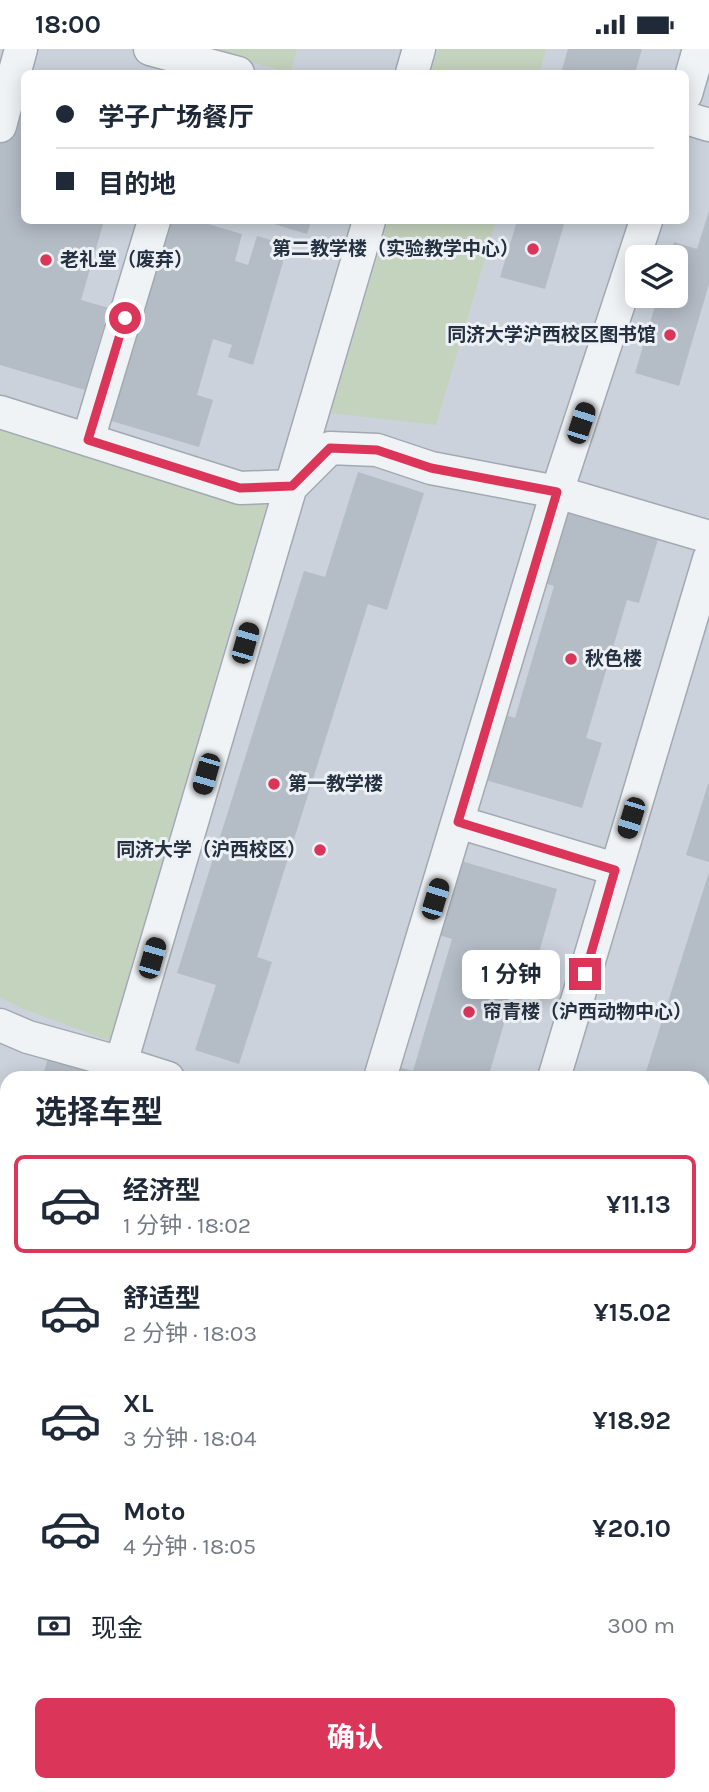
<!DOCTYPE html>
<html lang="zh">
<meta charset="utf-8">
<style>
:root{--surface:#fff;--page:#f6f6f7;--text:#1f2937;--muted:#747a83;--line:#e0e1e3;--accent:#db355a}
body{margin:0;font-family:Karla,"Noto Sans SC",sans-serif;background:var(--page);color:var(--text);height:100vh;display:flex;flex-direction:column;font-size:26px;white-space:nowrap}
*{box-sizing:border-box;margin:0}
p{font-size:23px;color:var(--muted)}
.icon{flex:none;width:38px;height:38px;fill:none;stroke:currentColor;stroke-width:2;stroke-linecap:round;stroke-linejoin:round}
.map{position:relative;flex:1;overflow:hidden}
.side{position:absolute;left:0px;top:1022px;width:710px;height:721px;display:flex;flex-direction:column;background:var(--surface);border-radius:21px 21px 0 0;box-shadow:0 4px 18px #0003}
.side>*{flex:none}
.banner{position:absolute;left:21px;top:21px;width:668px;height:154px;border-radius:10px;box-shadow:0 4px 18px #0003;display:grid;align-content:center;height:154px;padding:0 35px;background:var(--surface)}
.fabs{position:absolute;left:625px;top:196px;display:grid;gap:14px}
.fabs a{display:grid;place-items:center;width:63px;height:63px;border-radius:10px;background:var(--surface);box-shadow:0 4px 18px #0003;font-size:35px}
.end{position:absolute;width:32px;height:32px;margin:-16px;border:9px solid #db355a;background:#fff;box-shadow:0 0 0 4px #fff}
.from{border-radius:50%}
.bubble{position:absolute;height:49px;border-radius:10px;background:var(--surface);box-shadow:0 4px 18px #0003;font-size:23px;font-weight:700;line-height:49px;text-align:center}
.car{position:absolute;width:21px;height:42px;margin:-21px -10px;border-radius:9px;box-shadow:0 0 5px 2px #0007;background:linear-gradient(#222 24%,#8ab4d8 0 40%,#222 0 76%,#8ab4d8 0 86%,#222 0)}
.banner b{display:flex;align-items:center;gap:24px;height:66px;font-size:26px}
.banner b+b{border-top:2px solid var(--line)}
.banner i{width:18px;height:18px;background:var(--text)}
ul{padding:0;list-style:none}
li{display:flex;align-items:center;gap:21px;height:98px;margin:0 14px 10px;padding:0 21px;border:4px solid transparent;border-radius:10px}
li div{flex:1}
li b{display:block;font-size:26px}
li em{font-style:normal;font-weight:700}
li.on{border-color:var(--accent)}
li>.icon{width:63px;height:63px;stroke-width:1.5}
h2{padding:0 35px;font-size:32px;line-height:84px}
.pay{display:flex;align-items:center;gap:18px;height:77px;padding:0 35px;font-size:26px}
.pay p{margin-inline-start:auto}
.primary-button{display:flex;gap:14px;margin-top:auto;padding:14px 35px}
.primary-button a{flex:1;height:80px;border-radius:10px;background:var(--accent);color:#fff;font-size:28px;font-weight:700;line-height:80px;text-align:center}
.status{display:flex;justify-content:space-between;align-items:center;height:49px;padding:0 35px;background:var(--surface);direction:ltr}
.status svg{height:19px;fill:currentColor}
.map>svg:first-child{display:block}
.built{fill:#cbd2db;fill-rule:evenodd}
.green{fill:#c4d3bd}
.building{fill:#b4bcc6}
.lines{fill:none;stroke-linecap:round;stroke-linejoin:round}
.minor-casing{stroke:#a2a9b2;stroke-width:35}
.major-casing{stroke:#9ba8b5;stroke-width:42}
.minor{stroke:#f0f3f6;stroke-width:32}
.major{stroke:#fff;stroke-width:38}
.route{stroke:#db355a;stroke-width:9}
.poi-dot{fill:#db355a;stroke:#edf1f6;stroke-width:2.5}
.labels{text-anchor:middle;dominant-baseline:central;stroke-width:6;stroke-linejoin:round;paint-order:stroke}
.poi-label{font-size:19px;font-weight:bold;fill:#253140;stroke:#edf1f6;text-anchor:start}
</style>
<div class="status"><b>18:00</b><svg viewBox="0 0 49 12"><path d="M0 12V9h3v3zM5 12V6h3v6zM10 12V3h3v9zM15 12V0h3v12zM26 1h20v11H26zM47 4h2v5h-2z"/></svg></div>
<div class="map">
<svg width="709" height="1743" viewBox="0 0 709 1743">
<rect width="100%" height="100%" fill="#dde2e8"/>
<!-- built -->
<path class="built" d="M 0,0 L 709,0 L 709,1378 L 704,1384 L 704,1029 L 7,1029 L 7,1347 L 0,1344 ZM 24,24 L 686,24 L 686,172 L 24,172 ZM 637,208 L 676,208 L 676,247 L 637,247 Z"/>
<!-- green -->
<path class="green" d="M 208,0 L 297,0 L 290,24 Z
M 438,0 L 546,0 L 539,24 L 431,24 Z
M 388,172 L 496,172 L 436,376 L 331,364 Z
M 0,377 L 266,457 L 109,992 L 19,958 L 0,948 Z"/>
<!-- building -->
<path class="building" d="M 568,0 L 642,0 L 635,24 L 561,24 Z
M 8,51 L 24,55 L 24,172 L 104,172 L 81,251 L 109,259 L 85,341 L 0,316 L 0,78 Z
M 709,162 L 709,235 L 679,337 L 635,324 L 658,247 L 676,247 L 676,208 L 670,208 L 674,193 L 697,200 Z
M 167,172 L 198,172 L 242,185 L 235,212 L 248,216 L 257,187 L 288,196 L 253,316 L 228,308 L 232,296 L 213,290 L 197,346 L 213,351 L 199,398 L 108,371 Z
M 264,172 L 311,172 L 307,185 Z
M 517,172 L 565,172 L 545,240 L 500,228 Z
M 358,423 L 424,444 L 387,561 L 368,555 L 257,908 L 272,913 L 239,1015 L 195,1001 L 216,936 L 177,924 L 304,522 L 325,528 Z
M 562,459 L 659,487 L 639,554 L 627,551 L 586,689 L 602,694 L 582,759 L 482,730 L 501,665 L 515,669 L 554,537 L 541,533 Z
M 708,735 L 709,735 L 709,813 L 686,806 Z
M 461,812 L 557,840 L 538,907 L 525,903 L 488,1029 L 396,1029 L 399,1018 L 413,1022 L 452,890 L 439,886 Z
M 709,823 L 709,1173 L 704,1171 L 704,1029 L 644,1029 Z
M 50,1003 L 106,1021 L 103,1029 L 42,1029 Z
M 6,1144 L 7,1145 L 7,1290 L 0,1288 L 0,1165 Z
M 704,1309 L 709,1314 L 709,1378 L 704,1384 Z"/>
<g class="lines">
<defs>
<path id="minor" d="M 150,0 L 238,24
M 412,24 L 419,0
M 686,45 L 699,0
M 686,69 L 709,76
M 0,77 L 21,0
M 0,363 L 240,439 L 292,437 L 330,399 L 377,401 L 431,419 L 557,443 L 709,488
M 88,391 L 154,172
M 458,773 L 615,820
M 0,976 L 28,988 L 121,1014 L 369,172
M 121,1014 L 168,1029
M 380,1029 L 557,443 L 646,172
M 554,1029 L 709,510
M 704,1235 L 709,1229
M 704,1288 L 709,1293"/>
<path id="major" d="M 704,1490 L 709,1483
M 704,1567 L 709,1561
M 483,1743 L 489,1736
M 549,1743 L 555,1736"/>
</defs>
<!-- minor casing -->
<use href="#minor" class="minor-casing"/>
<!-- major casing -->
<use href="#major" class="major-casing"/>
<!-- minor -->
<use href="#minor" class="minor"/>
<!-- major -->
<use href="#major" class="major"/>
</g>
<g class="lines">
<!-- route -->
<path class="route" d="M 125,269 L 88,391 L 240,439 L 292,437 L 330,399 L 377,401 L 431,419 L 557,443 L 458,773 L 615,821 L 585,925"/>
</g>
<!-- markers -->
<g class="poi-dot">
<circle cx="533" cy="200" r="7"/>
<circle cx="46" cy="211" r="7"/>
<circle cx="670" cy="286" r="7"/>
<circle cx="571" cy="610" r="7"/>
<circle cx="274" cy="735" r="7"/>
<circle cx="320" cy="801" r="7"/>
<circle cx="469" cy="963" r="7"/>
</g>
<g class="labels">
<!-- poi labels -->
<g class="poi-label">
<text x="519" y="200" text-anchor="end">第二教学楼（实验教学中心）</text>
<text x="60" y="211">老礼堂（废弃）</text>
<text x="656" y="286" text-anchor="end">同济大学沪西校区图书馆</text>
<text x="585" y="610">秋色楼</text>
<text x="288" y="735">第一教学楼</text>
<text x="306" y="801" text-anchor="end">同济大学（沪西校区）</text>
<text x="483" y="963">帘青楼（沪西动物中心）</text>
</g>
</g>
</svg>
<div class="fabs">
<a><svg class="icon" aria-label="layers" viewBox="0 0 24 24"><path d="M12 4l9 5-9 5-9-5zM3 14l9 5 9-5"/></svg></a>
</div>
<i class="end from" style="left:125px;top:269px"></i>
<i class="end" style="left:585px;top:925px"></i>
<div class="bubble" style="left:462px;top:901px;width:98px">1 分钟</div>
<i class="car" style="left:581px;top:374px;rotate:18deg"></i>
<i class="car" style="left:245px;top:594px;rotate:16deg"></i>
<i class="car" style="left:206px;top:725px;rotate:196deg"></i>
<i class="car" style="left:631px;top:769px;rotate:197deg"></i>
<i class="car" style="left:435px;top:850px;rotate:17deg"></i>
<i class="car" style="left:152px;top:909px;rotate:16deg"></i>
<div class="banner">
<b><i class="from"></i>学子广场餐厅</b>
<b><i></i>目的地</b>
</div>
<section class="side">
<h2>选择车型</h2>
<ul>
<li class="on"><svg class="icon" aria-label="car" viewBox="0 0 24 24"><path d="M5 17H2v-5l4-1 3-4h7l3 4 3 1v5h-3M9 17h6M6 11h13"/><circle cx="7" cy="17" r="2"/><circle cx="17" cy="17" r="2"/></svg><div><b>经济型</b><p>1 分钟 · 18:02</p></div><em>¥11.13</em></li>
<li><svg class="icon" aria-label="car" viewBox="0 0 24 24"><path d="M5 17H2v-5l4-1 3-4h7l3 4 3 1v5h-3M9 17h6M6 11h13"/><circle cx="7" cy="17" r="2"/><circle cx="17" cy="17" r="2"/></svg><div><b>舒适型</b><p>2 分钟 · 18:03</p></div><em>¥15.02</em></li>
<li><svg class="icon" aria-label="car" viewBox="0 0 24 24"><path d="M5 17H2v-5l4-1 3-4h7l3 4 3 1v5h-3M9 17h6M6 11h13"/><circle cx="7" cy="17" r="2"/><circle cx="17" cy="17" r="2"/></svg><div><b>XL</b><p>3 分钟 · 18:04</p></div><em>¥18.92</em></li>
<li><svg class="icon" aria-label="car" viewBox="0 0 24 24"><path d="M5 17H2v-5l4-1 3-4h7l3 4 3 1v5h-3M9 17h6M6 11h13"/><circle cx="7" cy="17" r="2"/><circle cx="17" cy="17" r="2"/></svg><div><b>Moto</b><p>4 分钟 · 18:05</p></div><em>¥20.10</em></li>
</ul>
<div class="pay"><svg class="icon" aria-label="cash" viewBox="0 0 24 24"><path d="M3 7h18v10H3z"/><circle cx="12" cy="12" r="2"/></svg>现金<p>300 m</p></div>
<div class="primary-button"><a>确认</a></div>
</section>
</div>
